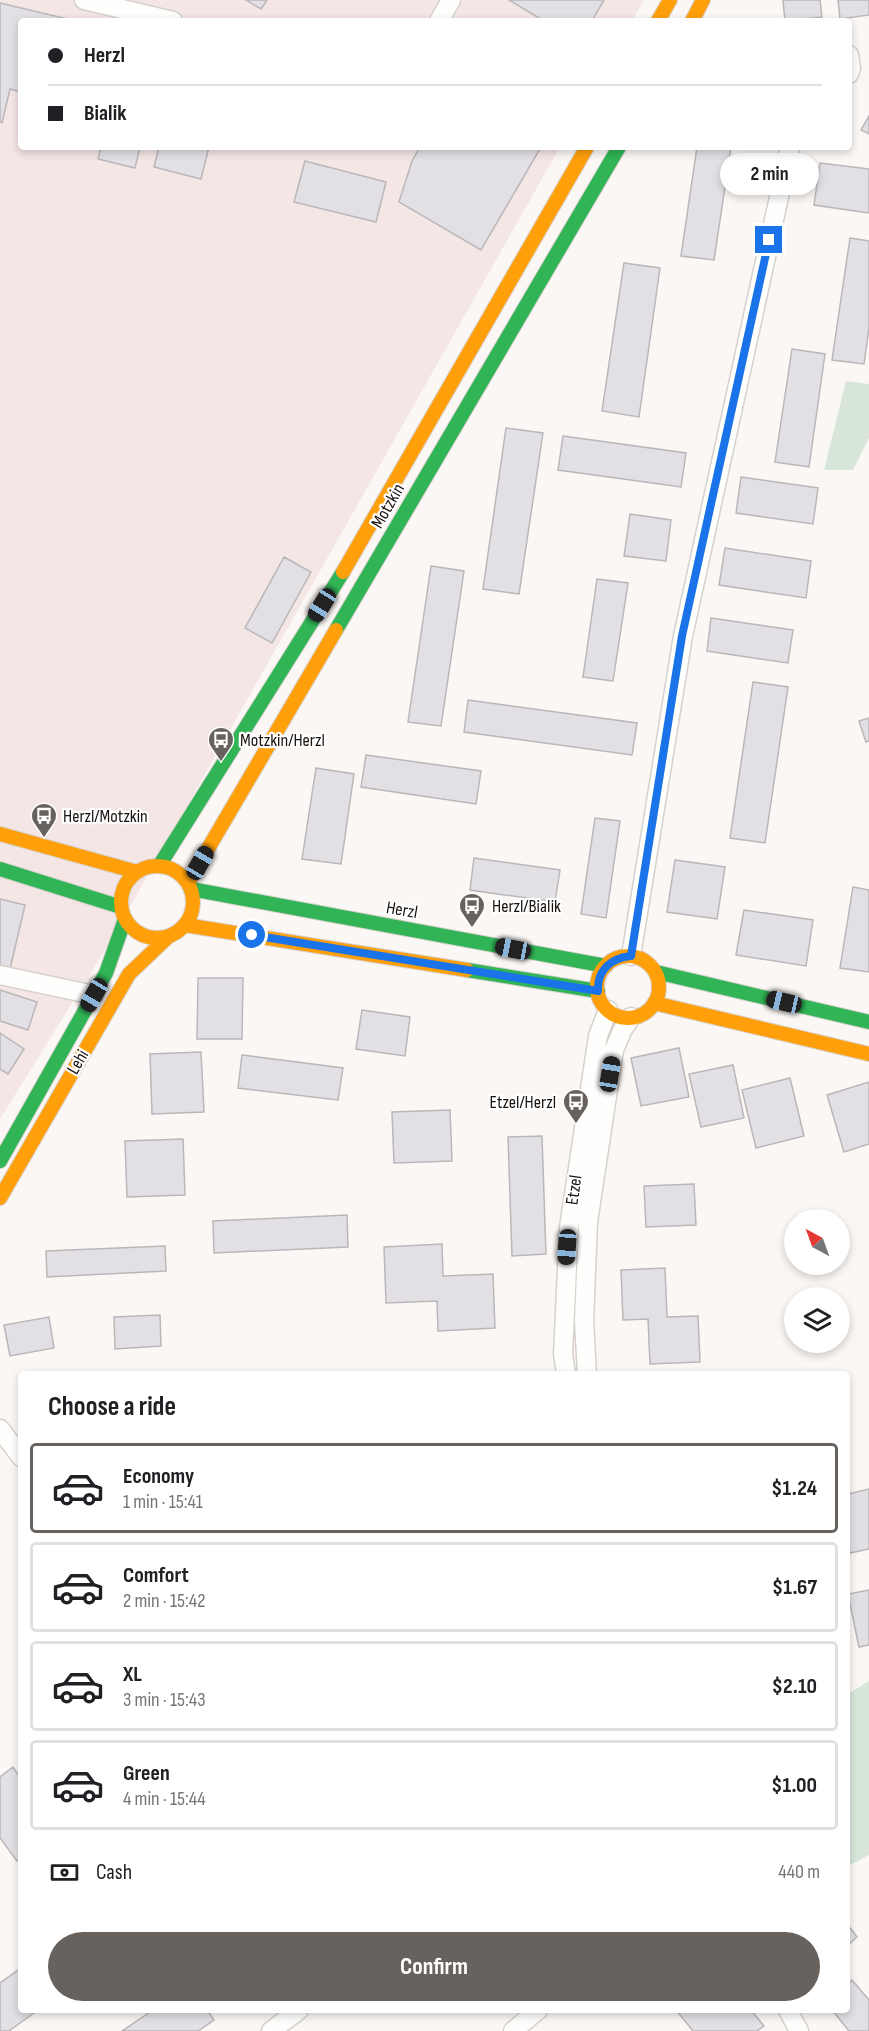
<!DOCTYPE html>
<meta charset="utf-8">
<style>
:root{--surface:#fff;--page:#f2f2f2;--text:#202124;--muted:#757577;--line:#e0e0e0;--accent:#67625e}
body{margin:0;font-family:"Sofia Sans Condensed",sans-serif;background:var(--page);color:var(--text);height:100vh;display:flex;flex-direction:column;font-size:22px;white-space:nowrap}
*{box-sizing:border-box;margin:0}
p{font-size:20px;color:var(--muted)}
.icon{flex:none;width:33px;height:33px;fill:none;stroke:currentColor;stroke-width:2;stroke-linecap:round;stroke-linejoin:round}
.map{position:relative;flex:1;overflow:hidden}
.drawer{position:absolute;left:18px;top:1371px;width:832px;height:642px;display:flex;flex-direction:column;background:var(--surface);border-radius:6px;box-shadow:0 3px 9px #0003}
.drawer>*{flex:none}
.top-card{position:absolute;left:18px;top:18px;width:834px;height:132px;border-radius:6px;box-shadow:0 3px 9px #0003;display:grid;align-content:center;height:132px;padding:0 30px;background:var(--surface)}
.needle{width:39px;rotate:319deg}
.tools{position:absolute;left:784px;top:1209px;display:grid;gap:12px}
.tools a{display:grid;place-items:center;width:66px;height:66px;border-radius:50%;background:var(--surface);box-shadow:0 3px 9px #0003;font-size:30px}
.end{position:absolute;width:27px;height:27px;margin:-14px;border:8px solid #1a73e8;background:#fff;box-shadow:0 0 0 3px #fff}
.from{border-radius:50%}
.bubble{position:absolute;height:42px;border-radius:21px;background:var(--surface);box-shadow:0 3px 9px #0003;font-size:20px;font-weight:700;line-height:42px;text-align:center}
.car{position:absolute;width:18px;height:36px;margin:-18px -9px;border-radius:8px;box-shadow:0 0 4px 2px #0007;background:linear-gradient(#222 24%,#8ab4d8 0 40%,#222 0 76%,#8ab4d8 0 86%,#222 0)}
.top-card b{display:flex;align-items:center;gap:21px;height:57px;font-size:22px}
.top-card b+b{border-top:2px solid var(--line)}
.top-card i{width:15px;height:15px;background:var(--text)}
ul{padding:0;list-style:none}
li{display:flex;align-items:center;gap:18px;height:90px;margin:0 12px 9px;padding:0 18px;border:3px solid var(--line);border-radius:6px}
li div{flex:1}
li b{display:block;font-size:22px}
li em{font-style:normal;font-weight:700}
li.current{border-color:var(--accent)}
li>.icon{width:54px;height:54px;stroke-width:1.5}
h2{padding:0 30px;font-size:27px;line-height:72px}
.pay{display:flex;align-items:center;gap:15px;height:66px;padding:0 30px;font-size:22px}
.pay p{margin-inline-start:auto}
.action{display:flex;gap:12px;margin-top:auto;padding:12px 30px}
.action a{flex:1;height:69px;border-radius:36px;background:var(--accent);color:#fff;font-size:24px;font-weight:700;line-height:69px;text-align:center}
.map>svg:first-child{display:block}
.commercial{fill:#f4e6e4}
.green{fill:#d8e6da}
.building{fill:#e3e0e5;stroke:#b9b7b9;stroke-width:1.5}
.lines{fill:none;stroke-linecap:round;stroke-linejoin:round}
.street-casing{stroke:#d7d1cd;stroke-width:21}
.fast-casing{stroke:#d7d1cd;stroke-width:16}
.slow-casing{stroke:#d7d1cd;stroke-width:16}
.street{stroke:#fefefd;stroke-width:18}
.fast{stroke:#30b455;stroke-width:14}
.slow{stroke:#ff9f0a;stroke-width:14}
.route{stroke:#1a73e8;stroke-width:8}
.labels{text-anchor:middle;dominant-baseline:central;stroke-width:4.5;stroke-linejoin:round;paint-order:stroke}
.street-label{font-size:18px;fill:#18120e;stroke:#fff}
.poi-label{font-size:18px;fill:#18120e;stroke:#fff;text-anchor:start}
</style>
<div class="map">
<svg width="869" height="2031" viewBox="0 0 869 2031">
<rect width="100%" height="100%" fill="#fbf7f4"/>
<!-- commercial -->
<path class="commercial" d="M 0,0 L 644,0 L 632,21 L 21,21 L 21,147 L 560,147 L 110,942 L 0,1119 Z"/>
<!-- green -->
<path class="green" d="M 846,381 L 869,384 L 869,438 L 853,470 L 824,470 Z
M 869,1681 L 869,1855 L 848,1866 L 848,1694 Z"/>
<!-- building -->
<path class="building" d="M 246,0 L 267,0 L 261,9 Z
M 509,0 L 604,0 L 592,21 L 544,21 Z
M 783,0 L 820,0 L 822,17 L 785,21 Z
M 838,0 L 869,0 L 869,15 L 840,19 Z
M 0,3 L 76,21 L 21,21 L 21,92 L 10,89 L 2,123 L 0,122 Z
M 869,116 L 869,134 L 861,130 Z
M 101,147 L 140,147 L 135,168 L 98,159 Z
M 159,147 L 209,147 L 201,179 L 154,167 Z
M 420,147 L 541,147 L 481,250 L 399,202 L 412,161 Z
M 697,147 L 731,147 L 714,260 L 681,256 Z
M 305,161 L 386,182 L 376,222 L 294,202 Z
M 820,163 L 869,169 L 869,213 L 814,205 Z
M 850,238 L 869,241 L 869,328 L 864,364 L 832,360 Z
M 624,263 L 660,268 L 639,417 L 602,411 Z
M 792,349 L 825,354 L 809,467 L 775,462 Z
M 506,428 L 543,433 L 519,594 L 483,589 Z
M 563,436 L 686,453 L 681,487 L 558,470 Z
M 741,477 L 818,488 L 813,524 L 736,513 Z
M 630,514 L 671,520 L 666,561 L 624,556 Z
M 725,548 L 811,561 L 806,598 L 719,585 Z
M 284,557 L 311,572 L 272,643 L 245,628 Z
M 431,566 L 464,571 L 441,726 L 408,722 Z
M 597,579 L 628,583 L 613,681 L 583,677 Z
M 711,618 L 793,630 L 788,663 L 707,651 Z
M 753,682 L 788,687 L 765,843 L 730,838 Z
M 468,700 L 637,723 L 632,755 L 464,732 Z
M 869,718 L 869,741 L 866,742 L 859,721 Z
M 366,755 L 481,771 L 476,804 L 361,787 Z
M 316,768 L 354,774 L 341,864 L 302,859 Z
M 595,818 L 620,821 L 606,918 L 581,914 Z
M 474,858 L 560,870 L 555,902 L 470,890 Z
M 675,860 L 725,867 L 717,919 L 667,912 Z
M 853,887 L 869,890 L 869,972 L 840,968 Z
M 0,899 L 25,905 L 10,969 L 0,967 Z
M 744,910 L 813,920 L 806,966 L 736,955 Z
M 198,978 L 243,978 L 242,1039 L 197,1039 Z
M 0,990 L 37,1002 L 28,1030 L 0,1021 Z
M 362,1010 L 410,1017 L 405,1056 L 356,1049 Z
M 0,1033 L 24,1049 L 8,1074 L 0,1069 Z
M 679,1048 L 689,1097 L 641,1106 L 631,1058 Z
M 201,1052 L 204,1112 L 152,1114 L 150,1054 Z
M 242,1055 L 343,1068 L 338,1100 L 238,1088 Z
M 733,1065 L 744,1118 L 701,1127 L 689,1074 Z
M 790,1078 L 804,1136 L 756,1148 L 742,1090 Z
M 869,1082 L 869,1144 L 844,1152 L 827,1095 Z
M 450,1110 L 452,1161 L 394,1163 L 392,1112 Z
M 542,1136 L 546,1254 L 512,1256 L 508,1137 Z
M 183,1139 L 185,1195 L 127,1197 L 125,1141 Z
M 694,1184 L 696,1225 L 646,1227 L 644,1186 Z
M 347,1215 L 348,1247 L 214,1253 L 213,1221 Z
M 442,1244 L 443,1276 L 493,1274 L 495,1328 L 438,1331 L 437,1301 L 386,1303 L 384,1247 Z
M 165,1246 L 166,1271 L 47,1277 L 46,1251 Z
M 665,1268 L 667,1317 L 698,1316 L 700,1362 L 650,1364 L 648,1319 L 623,1320 L 621,1270 Z
M 160,1315 L 161,1346 L 115,1349 L 114,1317 Z
M 49,1317 L 54,1348 L 10,1356 L 4,1325 Z
M 869,1489 L 869,1549 L 850,1553 L 848,1542 L 848,1494 Z
M 869,1590 L 869,1645 L 859,1647 L 848,1594 Z
M 13,1767 L 21,1779 L 21,1858 L 17,1861 L 0,1838 L 0,1777 Z
M 848,1925 L 857,1937 L 848,1945 Z
M 21,1968 L 21,2010 L 38,2010 L 9,2031 L 0,2031 L 0,1983 Z
M 852,1980 L 869,2000 L 869,2031 L 849,2031 L 832,2010 L 848,2010 L 848,1984 Z
M 153,2010 L 207,2010 L 214,2020 L 198,2031 L 122,2031 Z
M 676,2010 L 751,2010 L 764,2026 L 757,2031 L 693,2031 Z"/>
<g class="lines">
<defs>
<path id="street" d="M 84,0 L 173,21
M 439,21 L 451,0
M 849,55 L 851,68 L 849,74
M 631,956 L 683,636 L 790,147
M 0,975 L 94,995
M 566,1374 L 563,1354 L 569,1227 L 598,1036 L 608,1010
M 587,1374 L 584,1321 L 588,1222 L 614,1050 L 622,1031 L 631,1017
M 0,1429 L 21,1457
M 788,2010 L 799,2031
M 271,2031 L 299,2010
M 513,2031 L 538,2010"/>
<path id="fast" d="M 336,630 L 619,147
M 159,866 L 343,572
M 0,869 L 121,907
M 191,889 L 606,966
M 467,970 L 598,991
M 656,972 L 869,1022
M 0,1161 L 106,973 L 125,919"/>
<path id="slow" d="M 658,21 L 670,0
M 692,21 L 703,0
M 343,572 L 587,147
M 0,834 L 137,872
M121 902a36 36 0 1 1 72 0a36 36 0 1 1-72 0Z
M 188,883 L 336,630
M 185,925 L 467,970
M597 987a31 31 0 1 1 62 0a31 31 0 1 1-62 0Z
M 654,1003 L 869,1054
M 0,1198 L 129,974 L 169,936"/>
</defs>
<!-- street casing -->
<use href="#street" class="street-casing"/>
<!-- fast casing -->
<use href="#fast" class="fast-casing"/>
<!-- slow casing -->
<use href="#slow" class="slow-casing"/>
<!-- street -->
<use href="#street" class="street"/>
<!-- fast -->
<use href="#fast" class="fast"/>
<!-- slow -->
<use href="#slow" class="slow"/>
</g>
<g class="lines">
<!-- route -->
<path class="route" d="M 252,935 L 598,991 C 597,970 611,958 631,956 L 682,636 L 769,240"/>
</g>
<!-- icons -->
<defs>
<symbol id="bus-pin" viewBox="-11 -11 22 30"><path d="M0 17L-7.5 6A9.5 9.5 0 1 1 7.5 6Z" fill="#67625e" stroke="#fff"/><path d="M-5-6H5V4H4V6H2V4H-2V6H-4V4H-5ZM-3.5-4V0h7V-4ZM-3.5 1.2v1.5H-2V1.2ZM2 1.2v1.5H3.5V1.2Z" fill="#fff"/></symbol>
</defs>
<g fill-rule="evenodd">
<use href="#bus-pin" x="206" y="725" width="30" height="40"/>
<use href="#bus-pin" x="29" y="801" width="30" height="40"/>
<use href="#bus-pin" x="457" y="891" width="30" height="40"/>
<use href="#bus-pin" x="561" y="1087" width="30" height="40"/>
</g>
<g class="labels">
<!-- street labels -->
<g class="street-label">
<text transform="translate(388 506) rotate(-60)">Motzkin</text>
<text transform="translate(402 910) rotate(10)">Herzl</text>
<text transform="translate(78 1062) rotate(-60)">Lehi</text>
<text transform="translate(574 1190) rotate(-82)">Etzel</text>
</g>
<!-- poi labels -->
<g class="poi-label">
<text x="240" y="740">Motzkin/Herzl</text>
<text x="63" y="816">Herzl/Motzkin</text>
<text x="492" y="906">Herzl/Bialik</text>
<text x="556" y="1102" text-anchor="end">Etzel/Herzl</text>
</g>
</g>
</svg>
<div class="tools">
<a><svg class="needle" viewBox="-14 -14 28 28"><path d="M0-13l5 13h-10z" fill="#e53935"/><path d="M0 13l5-13h-10z" fill="#757577"/></svg></a>
<a><svg class="icon" aria-label="layers" viewBox="0 0 24 24"><path d="M12 4l9 5-9 5-9-5zM3 14l9 5 9-5"/></svg></a>
</div>
<i class="end from" style="left:252px;top:935px"></i>
<i class="end" style="left:769px;top:240px"></i>
<div class="bubble" style="left:720px;top:153px;width:99px">2 min</div>
<i class="car" style="left:322px;top:605px;rotate:212deg"></i>
<i class="car" style="left:200px;top:863px;rotate:30deg"></i>
<i class="car" style="left:513px;top:949px;rotate:281deg"></i>
<i class="car" style="left:94px;top:995px;rotate:210deg"></i>
<i class="car" style="left:784px;top:1002px;rotate:283deg"></i>
<i class="car" style="left:610px;top:1074px;rotate:9deg"></i>
<i class="car" style="left:567px;top:1247px;rotate:184deg"></i>
<div class="top-card">
<b><i class="from"></i>Herzl</b>
<b><i></i>Bialik</b>
</div>
<section class="drawer">
<h2>Choose a ride</h2>
<ul>
<li class="current"><svg class="icon" aria-label="car" viewBox="0 0 24 24"><path d="M5 17H2v-5l4-1 3-4h7l3 4 3 1v5h-3M9 17h6M6 11h13"/><circle cx="7" cy="17" r="2"/><circle cx="17" cy="17" r="2"/></svg><div><b>Economy</b><p>1 min · 15:41</p></div><em>$1.24</em></li>
<li><svg class="icon" aria-label="car" viewBox="0 0 24 24"><path d="M5 17H2v-5l4-1 3-4h7l3 4 3 1v5h-3M9 17h6M6 11h13"/><circle cx="7" cy="17" r="2"/><circle cx="17" cy="17" r="2"/></svg><div><b>Comfort</b><p>2 min · 15:42</p></div><em>$1.67</em></li>
<li><svg class="icon" aria-label="car" viewBox="0 0 24 24"><path d="M5 17H2v-5l4-1 3-4h7l3 4 3 1v5h-3M9 17h6M6 11h13"/><circle cx="7" cy="17" r="2"/><circle cx="17" cy="17" r="2"/></svg><div><b>XL</b><p>3 min · 15:43</p></div><em>$2.10</em></li>
<li><svg class="icon" aria-label="car" viewBox="0 0 24 24"><path d="M5 17H2v-5l4-1 3-4h7l3 4 3 1v5h-3M9 17h6M6 11h13"/><circle cx="7" cy="17" r="2"/><circle cx="17" cy="17" r="2"/></svg><div><b>Green</b><p>4 min · 15:44</p></div><em>$1.00</em></li>
</ul>
<div class="pay"><svg class="icon" aria-label="cash" viewBox="0 0 24 24"><path d="M3 7h18v10H3z"/><circle cx="12" cy="12" r="2"/></svg>Cash<p>440 m</p></div>
<div class="action"><a>Confirm</a></div>
</section>
</div>
